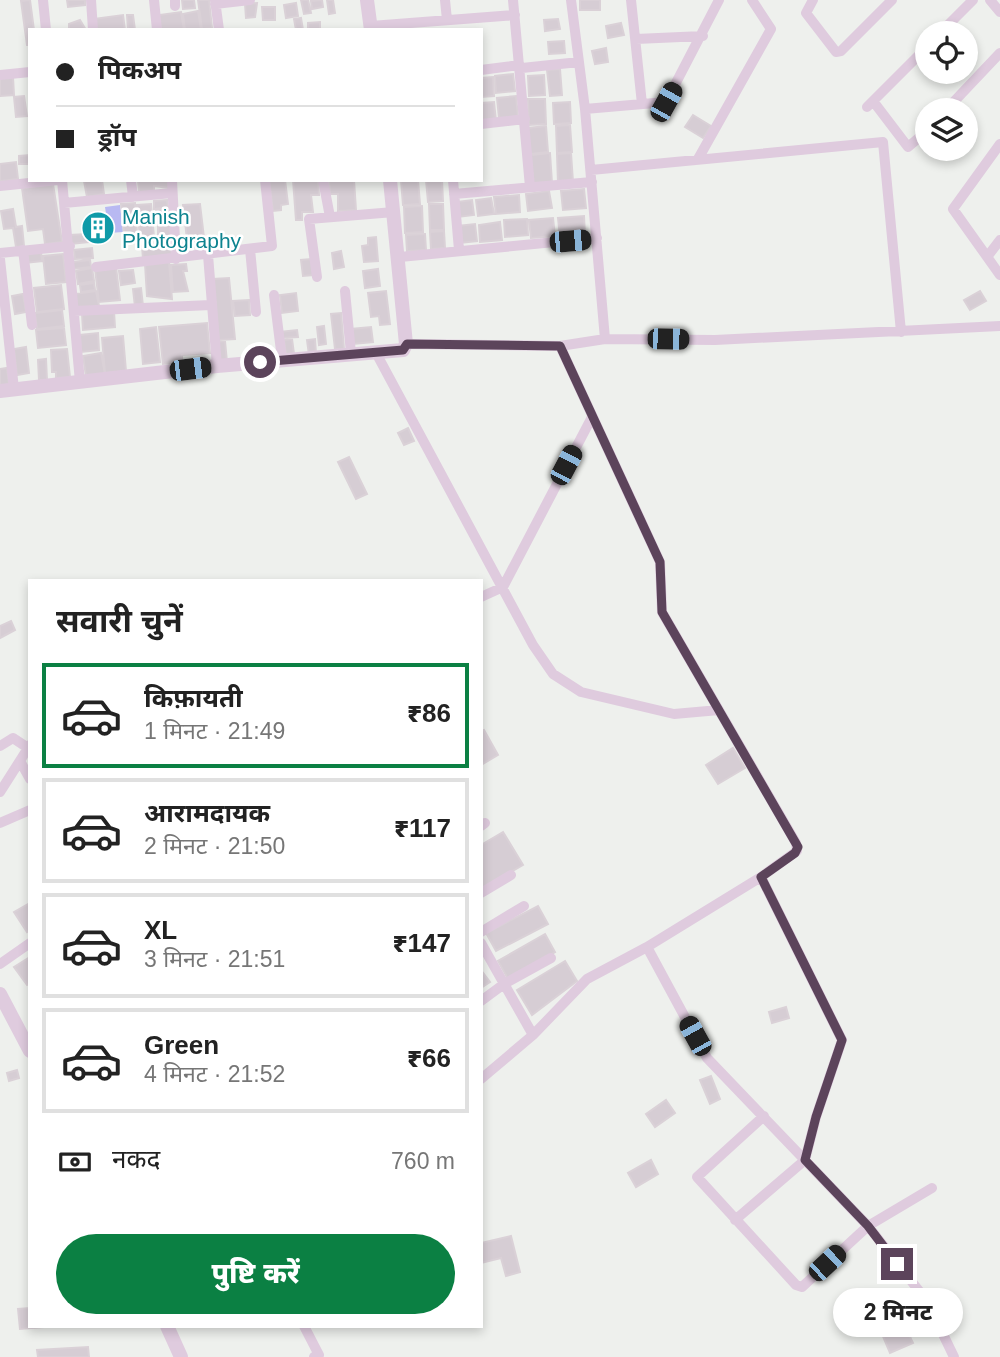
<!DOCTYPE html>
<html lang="hi">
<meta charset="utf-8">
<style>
:root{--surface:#fff;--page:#f2f2f2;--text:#222;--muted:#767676;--line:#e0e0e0;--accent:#0b8043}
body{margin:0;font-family:Arial,"Noto Sans Devanagari",sans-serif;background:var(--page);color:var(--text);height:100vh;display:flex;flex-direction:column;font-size:26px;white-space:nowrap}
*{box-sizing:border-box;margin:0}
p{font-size:23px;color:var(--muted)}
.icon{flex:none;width:38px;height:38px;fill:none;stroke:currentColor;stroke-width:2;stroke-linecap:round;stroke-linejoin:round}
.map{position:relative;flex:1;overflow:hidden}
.panel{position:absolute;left:28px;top:579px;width:455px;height:749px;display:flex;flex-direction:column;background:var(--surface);border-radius:0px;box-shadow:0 4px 10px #0003}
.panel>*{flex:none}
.guide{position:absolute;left:28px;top:28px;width:455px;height:154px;border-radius:0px;box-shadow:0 4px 10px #0003;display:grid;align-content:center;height:154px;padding:0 28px;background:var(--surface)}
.tools{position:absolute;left:915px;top:21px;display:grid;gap:14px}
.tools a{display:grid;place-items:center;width:63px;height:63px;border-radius:50%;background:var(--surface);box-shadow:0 4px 10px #0003;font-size:35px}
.end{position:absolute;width:32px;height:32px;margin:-16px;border:9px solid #5c445b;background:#fff;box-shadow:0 0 0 4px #fff}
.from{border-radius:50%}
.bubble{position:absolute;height:49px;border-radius:24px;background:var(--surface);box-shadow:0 4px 10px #0003;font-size:23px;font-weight:800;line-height:49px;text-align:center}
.car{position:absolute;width:21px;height:42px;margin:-21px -10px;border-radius:9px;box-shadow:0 0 5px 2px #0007;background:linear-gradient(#222 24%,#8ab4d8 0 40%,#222 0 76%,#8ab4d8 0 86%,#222 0)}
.guide b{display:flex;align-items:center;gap:24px;height:66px;font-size:26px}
.guide b+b{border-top:2px solid var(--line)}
.guide i{width:18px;height:18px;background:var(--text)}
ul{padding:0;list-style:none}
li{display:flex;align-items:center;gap:21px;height:105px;margin:0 14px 10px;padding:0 14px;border:4px solid var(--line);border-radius:0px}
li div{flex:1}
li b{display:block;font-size:26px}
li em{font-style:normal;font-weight:800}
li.current{border-color:var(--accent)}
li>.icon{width:63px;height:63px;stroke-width:1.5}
h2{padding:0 28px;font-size:32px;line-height:84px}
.pay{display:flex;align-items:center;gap:18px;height:77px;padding:0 28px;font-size:26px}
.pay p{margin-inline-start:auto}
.primary-button{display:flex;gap:14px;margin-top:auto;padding:14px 28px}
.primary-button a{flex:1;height:80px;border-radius:42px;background:var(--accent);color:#fff;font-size:28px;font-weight:800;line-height:80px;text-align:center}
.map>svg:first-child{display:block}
.green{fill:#b8b9f2}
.building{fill:#d6cdd4;stroke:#dad1d7;stroke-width:2}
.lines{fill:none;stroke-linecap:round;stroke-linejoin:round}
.minor{stroke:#dfcbde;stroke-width:10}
.tertiary{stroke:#dfcbde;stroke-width:14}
.route{stroke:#5c445b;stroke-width:9}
.labels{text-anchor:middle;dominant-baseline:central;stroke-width:5;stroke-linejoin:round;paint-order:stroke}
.culture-label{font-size:21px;fill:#0d838f;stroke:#fff;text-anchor:start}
</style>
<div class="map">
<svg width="1000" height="1357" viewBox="0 0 1000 1357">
<rect width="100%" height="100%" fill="#eef0ed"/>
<!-- green -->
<path class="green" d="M 120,205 L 123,232 L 109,233 L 105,207 Z"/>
<!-- building -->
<path class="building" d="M 30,0 L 34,30 L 30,30 L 30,45 L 27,45 L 21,1 Z
M 67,0 L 85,0 L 85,5 L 68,7 Z
M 182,0 L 194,0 L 195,8 L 183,9 Z
M 198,0 L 209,0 L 212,28 L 202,29 Z
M 301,0 L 308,0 L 311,13 L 304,14 Z
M 322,0 L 323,7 L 312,9 L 311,1 Z
M 327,0 L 333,0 L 335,13 L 329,14 Z
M 580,0 L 600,0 L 600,10 L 580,10 Z
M 257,3 L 255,17 L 246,18 L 245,4 Z
M 296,3 L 298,16 L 286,18 L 284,5 Z
M 262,7 L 275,7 L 275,20 L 263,20 Z
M 198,11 L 201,30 L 185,30 L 183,14 Z
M 181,12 L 184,30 L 161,30 L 159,15 Z
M 123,15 L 125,30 L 94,30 L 93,19 Z
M 127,15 L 133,15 L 135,30 L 128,30 Z
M 301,18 L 303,30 L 296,30 L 294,19 Z
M 558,19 L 560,29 L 545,31 L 544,20 Z
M 80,20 L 86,30 L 69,30 L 69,24 Z
M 320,22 L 320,30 L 308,30 L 308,23 Z
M 621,23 L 624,35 L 608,38 L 606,26 Z
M 564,41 L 565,53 L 549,54 L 548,42 Z
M 606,48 L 608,62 L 595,64 L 592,51 Z
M 560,69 L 562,95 L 550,96 L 547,70 Z
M 513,74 L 515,91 L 496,93 L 495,76 Z
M 544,75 L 545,95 L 529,96 L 528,76 Z
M 13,77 L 14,95 L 0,96 L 0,78 Z
M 493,77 L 494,96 L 481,97 L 481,78 Z
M 24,96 L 27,116 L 16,117 L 14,97 Z
M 516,96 L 518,117 L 499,118 L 497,98 Z
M 528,99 L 545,99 L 546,124 L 529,125 Z
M 494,102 L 496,121 L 481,122 L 481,103 Z
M 570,102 L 571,123 L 554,124 L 553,103 Z
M 693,115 L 711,126 L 703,138 L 685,127 Z
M 570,125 L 572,152 L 557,153 L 556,126 Z
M 546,126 L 548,152 L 530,154 L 528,128 Z
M 550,153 L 552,183 L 533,184 L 531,155 Z
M 571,153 L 573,182 L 558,183 L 557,154 Z
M 30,155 L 30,164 L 19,164 L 19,156 Z
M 16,162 L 18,179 L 0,181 L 0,164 Z
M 102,180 L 104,194 L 87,197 L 84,181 Z
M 138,180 L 171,180 L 168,188 L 154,186 L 154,192 L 139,193 Z
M 269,180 L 285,180 L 288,204 L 281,205 L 281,210 L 273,211 Z
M 293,180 L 318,180 L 319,195 L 311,195 L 313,212 L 302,212 L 302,220 L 296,220 Z
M 329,180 L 354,180 L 356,210 L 338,211 L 338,194 L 330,194 Z
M 401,180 L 418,180 L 420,204 L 403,205 Z
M 426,180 L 442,180 L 443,201 L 428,202 Z
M 53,184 L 62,242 L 45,244 L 43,229 L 28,231 L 22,188 Z
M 584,189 L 586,208 L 563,210 L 561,191 Z
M 549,191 L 552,208 L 528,211 L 526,194 Z
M 519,195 L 520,212 L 496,214 L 494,197 Z
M 491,198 L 494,214 L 478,216 L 476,200 Z
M 167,200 L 168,207 L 154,209 L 154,201 Z
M 472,200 L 474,215 L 458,217 L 456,202 Z
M 135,203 L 137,233 L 124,234 L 121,204 Z
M 151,204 L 154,237 L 140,238 L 137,205 Z
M 200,204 L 205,246 L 188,248 L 183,205 Z
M 429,204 L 443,204 L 444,230 L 430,230 Z
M 422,206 L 423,232 L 405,233 L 404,207 Z
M 13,209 L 16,227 L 22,226 L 24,246 L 16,247 L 13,228 L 4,229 L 1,211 Z
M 169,209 L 171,222 L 157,223 L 156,210 Z
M 104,216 L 107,239 L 92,241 L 89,218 Z
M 584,216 L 585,235 L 560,237 L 558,218 Z
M 553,218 L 555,236 L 531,238 L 529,220 Z
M 527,219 L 528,235 L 505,237 L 504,220 Z
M 500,222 L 502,240 L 480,242 L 479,225 Z
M 171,224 L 171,238 L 158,239 L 158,225 Z
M 475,224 L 477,241 L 460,243 L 458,226 Z
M 444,231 L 445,248 L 431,249 L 430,232 Z
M 87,234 L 88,242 L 71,244 L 70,235 Z
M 425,234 L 426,250 L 407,251 L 406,235 Z
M 376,237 L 378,261 L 364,262 L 362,246 L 368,245 L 368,238 Z
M 172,244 L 173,257 L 143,259 L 142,246 L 159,248 L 159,245 Z
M 92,248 L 93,258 L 75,259 L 74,250 Z
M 341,251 L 344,267 L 334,269 L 332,253 Z
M 41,252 L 42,261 L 25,263 L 24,254 Z
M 63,254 L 66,282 L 46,284 L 43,256 Z
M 311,259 L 313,275 L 303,276 L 301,260 Z
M 90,260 L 91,267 L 73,269 L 72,262 Z
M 169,262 L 172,299 L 147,296 L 145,264 Z
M 186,264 L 187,271 L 183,271 L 188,291 L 173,292 L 171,265 Z
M 116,267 L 120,300 L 99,302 L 95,269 Z
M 92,268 L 94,281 L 78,284 L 76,271 Z
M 378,269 L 380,286 L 365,288 L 363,271 Z
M 133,270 L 135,283 L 121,285 L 119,271 Z
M 229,278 L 235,339 L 219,340 L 213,279 Z
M 94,283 L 95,290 L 81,292 L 80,285 Z
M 61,285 L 64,309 L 37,312 L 34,288 Z
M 141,288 L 143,306 L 135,307 L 133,289 Z
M 96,291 L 99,306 L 76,309 L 74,294 Z
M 386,291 L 390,324 L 380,325 L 379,316 L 371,317 L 368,293 Z
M 980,291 L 986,301 L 970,310 L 964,300 Z
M 296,293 L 298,311 L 282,313 L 280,295 Z
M 23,294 L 26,312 L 15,314 L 12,296 Z
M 249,300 L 250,315 L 235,316 L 233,301 Z
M 62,310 L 64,326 L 37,329 L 35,313 Z
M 114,311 L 115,327 L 83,330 L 82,314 Z
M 341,313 L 344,349 L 335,349 L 331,314 Z
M 207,323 L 210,353 L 182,355 L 182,362 L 163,364 L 159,327 Z
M 324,326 L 326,344 L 319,345 L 317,327 Z
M 156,327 L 160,362 L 143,364 L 140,329 Z
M 371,327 L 373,342 L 353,344 L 351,329 Z
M 64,328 L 66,345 L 38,348 L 36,330 Z
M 297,330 L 298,337 L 280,338 L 280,332 Z
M 98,333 L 99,350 L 81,352 L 80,335 Z
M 123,336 L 126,371 L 105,373 L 102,338 Z
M 292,339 L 294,354 L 286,355 L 284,340 Z
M 315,339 L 316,354 L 309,355 L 307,340 Z
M 225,341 L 227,362 L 218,363 L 216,342 Z
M 26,347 L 29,373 L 17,375 L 14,349 Z
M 67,349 L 70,377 L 56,378 L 56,372 L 52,372 L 51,350 Z
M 101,353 L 105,374 L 86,376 L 83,356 Z
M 46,359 L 47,380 L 39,380 L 38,360 Z
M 7,368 L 9,385 L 0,386 L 0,369 Z
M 408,428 L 414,441 L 404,445 L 398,433 Z
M 349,457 L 367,494 L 356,499 L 338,462 Z
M 11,621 L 15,630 L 0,638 L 0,626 Z
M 484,730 L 498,755 L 481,765 L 481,731 Z
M 733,748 L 745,768 L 718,784 L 706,765 Z
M 503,832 L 523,865 L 481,889 L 481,845 Z
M 30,903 L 30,930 L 27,932 L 14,912 Z
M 538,906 L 548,924 L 496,951 L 486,933 Z
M 545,934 L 555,952 L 508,979 L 498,961 Z
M 30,957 L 30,983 L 27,985 L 14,967 Z
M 565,961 L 577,981 L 532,1015 L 517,990 Z
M 481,970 L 490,982 L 481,988 Z
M 786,1007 L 789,1018 L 772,1023 L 769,1012 Z
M 17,1070 L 19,1078 L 9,1081 L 7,1073 Z
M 711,1076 L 720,1099 L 710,1104 L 700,1080 Z
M 666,1100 L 675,1113 L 655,1127 L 646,1114 Z
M 651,1160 L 658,1174 L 636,1187 L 628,1173 Z
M 511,1236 L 520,1272 L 506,1276 L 501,1258 L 481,1263 L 481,1243 Z
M 30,1308 L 30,1326 L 44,1327 L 20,1329 L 18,1309 Z
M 916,1320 L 921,1332 L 910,1337 L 913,1343 L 890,1353 L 882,1334 Z
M 88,1347 L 89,1357 L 38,1357 L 37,1350 Z"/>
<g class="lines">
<!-- minor -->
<path class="minor" d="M 43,0 L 46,30
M 91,0 L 93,30
M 154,0 L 157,30
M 175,0 L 175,6
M 215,0 L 219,30
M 445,0 L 447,20
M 513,0 L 530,187
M 571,0 L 585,109 L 605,339
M 631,0 L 642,104
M 813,0 L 806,13 L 836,52 L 841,51 L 892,0
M 990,0 L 1000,12
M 215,4 L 250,0
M 371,26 L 515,15
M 940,33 L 973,0
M 636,39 L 703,36
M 522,68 L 579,62
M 481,70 L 519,65
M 0,75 L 30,72
M 873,101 L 908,147 L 928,130
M 867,107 L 928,46
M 585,109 L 666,102 L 719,0
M 946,110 L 1000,53
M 481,124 L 525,119
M 1000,144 L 953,209 L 1000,275
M 698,159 L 771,29 L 752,0
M 591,170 L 883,142 L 901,332
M 62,180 L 80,382
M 131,180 L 133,197
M 172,180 L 176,259
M 323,180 L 330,217
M 453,180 L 459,250
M 0,186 L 58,180
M 454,194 L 592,182
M 64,203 L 172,193
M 250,249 L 256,312
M 23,250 L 32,325
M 0,253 L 70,246
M 208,255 L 217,366
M 400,257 L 597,238
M 987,257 L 1000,240
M 0,259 L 14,389
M 96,267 L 272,246 L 265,180
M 317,277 L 309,219 L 394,212
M 345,291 L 351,353
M 274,295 L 282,359
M 74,311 L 211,305
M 406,344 L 560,346 L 605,339 L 715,340 L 1000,326
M 375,351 L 533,645 L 553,674 L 581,692 L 674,714 L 719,710
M 481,597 L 503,587 L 592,417
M 0,746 L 13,738 L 28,748
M 20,761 L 30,779
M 0,792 L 30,745
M 0,823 L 30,810
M 481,826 L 485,823
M 481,893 L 511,875
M 481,932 L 524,906
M 481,943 L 533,1035
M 647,947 L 707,1058 L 868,1226 L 927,1301 L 954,1357
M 0,964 L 30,943
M 481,1001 L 504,984 L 551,958
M 481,1079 L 533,1035 L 587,979 L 647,947 L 761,877 L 797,851 L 796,843 L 662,612 L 660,562 L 560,346
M 764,1116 L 697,1177 L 796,1285 L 802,1287 L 868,1226 L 932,1188
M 735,1220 L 805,1160 L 816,1117 L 842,1040 L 761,877
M 304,1326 L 319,1355 L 314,1357"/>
<!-- tertiary -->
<path class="tertiary" d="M 367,0 L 371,30
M 0,391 L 217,366 L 403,350 L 406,344 L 390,180
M 0,994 L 30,1051
M 167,1326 L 181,1357"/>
</g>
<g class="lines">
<!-- route -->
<path class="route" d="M 260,362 L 403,350 L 407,344 L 560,346 L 660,562 L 662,612 L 798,847 L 795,853 L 761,877 L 842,1040 L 816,1117 L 805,1160 L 868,1226 L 897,1264"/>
</g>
<!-- icons -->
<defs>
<symbol id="building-disc" viewBox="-11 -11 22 22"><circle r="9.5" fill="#0f9aa8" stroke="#fff"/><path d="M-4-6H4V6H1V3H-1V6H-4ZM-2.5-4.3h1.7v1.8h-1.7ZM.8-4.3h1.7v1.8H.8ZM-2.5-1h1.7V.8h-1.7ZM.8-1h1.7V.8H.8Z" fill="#fff"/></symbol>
</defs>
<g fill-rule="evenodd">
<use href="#building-disc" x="79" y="209" width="38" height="38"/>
</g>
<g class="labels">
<!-- culture labels -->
<g class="culture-label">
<text x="122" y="216">Manish<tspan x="122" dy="24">Photography</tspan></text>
</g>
</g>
</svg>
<div class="tools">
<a><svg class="icon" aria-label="locate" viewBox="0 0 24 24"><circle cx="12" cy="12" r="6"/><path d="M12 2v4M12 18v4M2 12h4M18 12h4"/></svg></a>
<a><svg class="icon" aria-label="layers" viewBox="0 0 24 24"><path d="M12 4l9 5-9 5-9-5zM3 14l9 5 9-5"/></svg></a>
</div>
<i class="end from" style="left:260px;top:362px"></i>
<i class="end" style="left:897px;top:1264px"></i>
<div class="bubble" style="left:833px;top:1288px;width:130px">2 मिनट</div>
<i class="car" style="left:666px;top:102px;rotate:29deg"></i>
<i class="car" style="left:570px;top:241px;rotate:85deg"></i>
<i class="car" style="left:668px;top:339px;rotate:91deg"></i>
<i class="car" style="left:190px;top:369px;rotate:83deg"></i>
<i class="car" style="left:566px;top:465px;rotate:28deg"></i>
<i class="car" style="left:695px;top:1036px;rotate:331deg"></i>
<i class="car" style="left:827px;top:1263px;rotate:47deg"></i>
<div class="guide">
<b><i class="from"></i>पिकअप</b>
<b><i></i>ड्रॉप</b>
</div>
<section class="panel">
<h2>सवारी चुनें</h2>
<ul>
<li class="current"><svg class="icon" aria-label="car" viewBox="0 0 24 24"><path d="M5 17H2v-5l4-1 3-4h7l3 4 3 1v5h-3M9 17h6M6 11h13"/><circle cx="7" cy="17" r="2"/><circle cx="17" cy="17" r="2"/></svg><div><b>किफ़ायती</b><p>1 मिनट · 21:49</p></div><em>₹86</em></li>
<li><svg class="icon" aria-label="car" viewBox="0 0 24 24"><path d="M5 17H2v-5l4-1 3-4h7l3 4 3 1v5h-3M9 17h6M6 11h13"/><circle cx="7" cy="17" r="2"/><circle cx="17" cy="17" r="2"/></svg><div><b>आरामदायक</b><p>2 मिनट · 21:50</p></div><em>₹117</em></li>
<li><svg class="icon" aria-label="car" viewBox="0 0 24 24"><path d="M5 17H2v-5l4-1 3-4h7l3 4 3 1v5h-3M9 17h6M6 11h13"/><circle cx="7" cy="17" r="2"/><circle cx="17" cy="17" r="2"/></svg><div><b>XL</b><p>3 मिनट · 21:51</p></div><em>₹147</em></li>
<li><svg class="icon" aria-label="car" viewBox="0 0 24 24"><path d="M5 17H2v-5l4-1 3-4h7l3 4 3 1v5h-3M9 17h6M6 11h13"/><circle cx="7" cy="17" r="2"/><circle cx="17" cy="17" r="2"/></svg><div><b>Green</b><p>4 मिनट · 21:52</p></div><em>₹66</em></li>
</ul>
<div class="pay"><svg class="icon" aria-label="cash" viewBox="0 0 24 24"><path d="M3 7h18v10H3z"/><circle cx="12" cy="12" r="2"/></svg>नकद<p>760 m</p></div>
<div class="primary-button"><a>पुष्टि करें</a></div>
</section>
</div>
